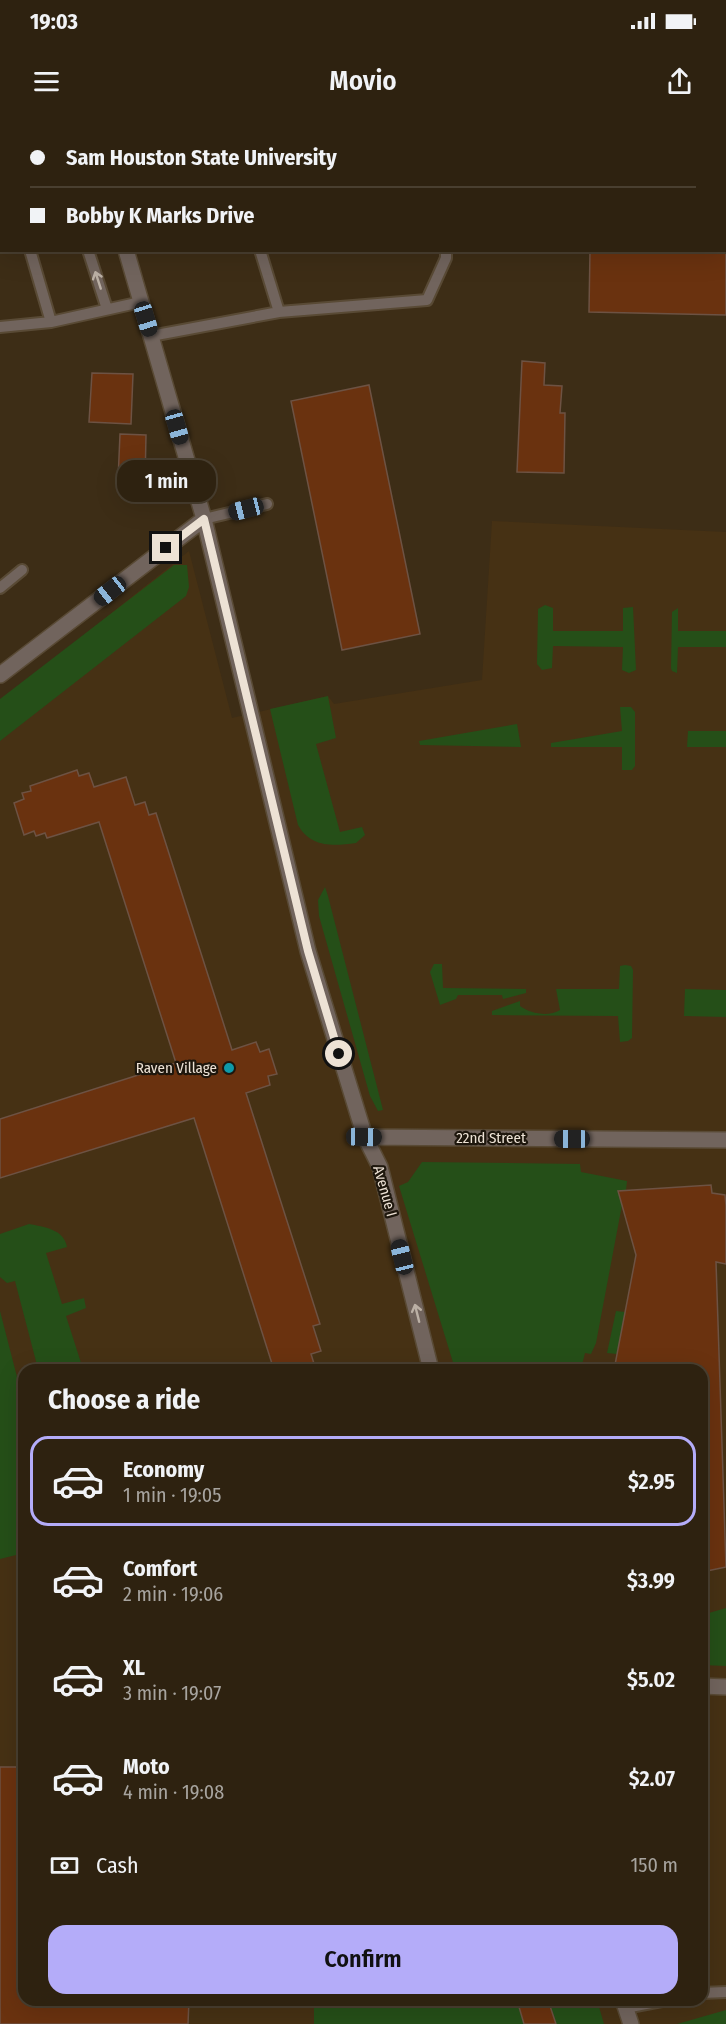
<!DOCTYPE html>
<meta charset="utf-8">
<style>
:root{--surface:#2e2210;--page:#3a2f1e;--text:#f1f3f6;--muted:#a7a49f;--line:#493f30;--accent:#b4acf9}
body{margin:0;font-family:"Fira Sans Condensed",sans-serif;background:var(--page);color:var(--text);height:100vh;display:flex;flex-direction:column;font-size:22px;white-space:nowrap}
*{box-sizing:border-box;margin:0}
p{font-size:20px;color:var(--muted)}
.icon{flex:none;width:33px;height:33px;fill:none;stroke:currentColor;stroke-width:2;stroke-linecap:round;stroke-linejoin:round}
.map{position:relative;flex:1;overflow:hidden}
.side{position:absolute;left:18px;top:1244px;width:690px;height:642px;display:flex;flex-direction:column;background:var(--surface);border-radius:18px;box-shadow:0 6px 24px #0002,0 0 0 2px var(--line)}
.side>*{flex:none}
.hud{position:absolute;left:0px;top:0px;width:726px;height:132px;box-shadow:0 6px 24px #0002,0 0 0 2px var(--line);display:grid;align-content:center;height:132px;padding:0 30px;background:var(--surface)}
.end{position:absolute;width:27px;height:27px;margin:-14px;border:8px solid #ede2d5;background:#111;box-shadow:0 0 0 3px #111}
.from{border-radius:50%}
.bubble{position:absolute;height:42px;border-radius:18px;background:var(--surface);box-shadow:0 6px 24px #0002,0 0 0 2px var(--line);font-size:20px;font-weight:600;line-height:42px;text-align:center}
.car{position:absolute;width:18px;height:36px;margin:-18px -9px;border-radius:8px;box-shadow:0 0 4px 2px #0007;background:linear-gradient(#222 24%,#8ab4d8 0 40%,#222 0 76%,#8ab4d8 0 86%,#222 0)}
.hud b{display:flex;align-items:center;gap:21px;height:57px;font-size:22px}
.hud b+b{border-top:2px solid var(--line)}
.hud i{width:15px;height:15px;background:var(--text)}
ul{padding:0;list-style:none}
li{display:flex;align-items:center;gap:18px;height:90px;margin:0 12px 9px;padding:0 18px;border:3px solid transparent;border-radius:18px}
li div{flex:1}
li b{display:block;font-size:22px}
li em{font-style:normal;font-weight:600}
li.selected{border-color:var(--accent)}
li>.icon{width:54px;height:54px;stroke-width:1.5}
h2{padding:0 30px;font-size:27px;line-height:72px}
.pay{display:flex;align-items:center;gap:15px;height:66px;padding:0 30px;font-size:22px}
.pay p{margin-inline-start:auto}
.button{display:flex;gap:12px;margin-top:auto;padding:12px 30px}
.button a{flex:1;height:69px;border-radius:18px;background:var(--accent);color:#111;font-size:24px;font-weight:600;line-height:69px;text-align:center}
.status{display:flex;justify-content:space-between;align-items:center;height:42px;padding:0 30px;background:var(--surface);direction:ltr}
.status svg{height:16px;fill:currentColor}
header{display:flex;justify-content:space-between;align-items:center;height:78px;padding:0 30px;background:var(--surface);font-size:27px;font-weight:600}
.map>svg:first-child{display:block}
.built{fill:#463114;fill-rule:evenodd}
.green{fill:#254f18}
.building{fill:#6a320f;stroke:#6d5243;stroke-width:1.5}
.lines{fill:none;stroke-linecap:round;stroke-linejoin:round}
.lane-casing{stroke:#594a35;stroke-width:14}
.street-casing{stroke:#594a35;stroke-width:18}
.lane{stroke:#71645d;stroke-width:10}
.street{stroke:#71645d;stroke-width:15}
.oneway{stroke:#bbb0a5}
.route{stroke:#ede2d5;stroke-width:8}
.culture-dot{fill:#0f9aa8;stroke:#1e170d;stroke-width:2}
.labels{text-anchor:middle;dominant-baseline:central;stroke-width:4.5;stroke-linejoin:round;paint-order:stroke}
.poi-label{font-size:15px;fill:#ede2d5;stroke:#1e170d;text-anchor:end}
.street-label{font-size:15px;fill:#ede2d5;stroke:#1e170d}
</style>
<div class="status"><b>19:03</b><svg viewBox="0 0 49 12"><path d="M0 12V9h3v3zM5 12V6h3v6zM10 12V3h3v9zM15 12V0h3v12zM26 1h20v11H26zM47 4h2v5h-2z"/></svg></div>
<header><svg class="icon" aria-label="menu" viewBox="0 0 24 24"><path d="M4 6h16M4 12h16M4 18h16"/></svg>Movio<svg class="icon" aria-label="share" viewBox="0 0 24 24"><path d="M12 15V3M7 8l5-5 5 5M5 13v7h14v-7"/></svg></header>
<div class="map">
<svg width="726" height="1904" viewBox="0 0 726 1904">
<rect width="100%" height="100%" fill="#3d2d16"/>
<!-- built -->
<path class="built" d="M 492,401 L 726,412 L 726,1904 L 0,1904 L 0,582 L 189,431 L 232,598 L 328,576 L 334,584 L 482,560 ZM 24,1250 L 702,1250 L 702,1880 L 24,1880 Z"/>
<!-- green -->
<path class="green" d="M 174,445 L 187,445 L 189,467 L 186,476 L 0,621 L 0,579 Z
M 545,485 L 553,488 L 553,511 L 623,511 L 623,488 L 633,487 L 636,550 L 629,553 L 622,550 L 623,527 L 553,526 L 552,548 L 542,550 L 537,544 L 538,489 Z
M 678,488 L 678,511 L 726,511 L 726,527 L 678,527 L 677,553 L 672,551 L 671,548 L 672,492 Z
M 328,576 L 336,618 L 316,624 L 340,712 L 362,707 L 365,715 L 356,723 C 333,726 311,728 298,705 L 270,589 Z
M 620,587 L 631,587 L 635,592 L 635,646 L 632,650 L 622,650 L 622,627 L 551,627 L 551,623 L 622,611 Z
M 517,604 L 521,627 L 420,625 L 419,621 Z
M 688,611 L 726,611 L 726,627 L 687,627 Z
M 325,767 L 328,776 L 383,990 L 378,991 L 370,976 L 319,796 L 318,780 Z
M 434,844 L 442,844 L 443,868 L 526,869 L 526,873 L 503,879 L 502,875 L 458,875 L 456,879 L 440,885 L 430,852 Z
M 625,845 L 631,846 L 633,850 L 632,918 L 628,921 L 620,922 L 618,896 L 492,895 L 492,891 L 520,881 L 520,886 C 531,894 549,897 560,890 L 556,869 L 619,869 L 620,846 Z
M 685,869 L 726,870 L 726,897 L 684,896 Z
M 422,1042 L 580,1044 L 581,1052 L 627,1061 L 626,1070 L 619,1071 L 622,1085 L 596,1223 L 591,1234 L 585,1233 L 581,1249 L 455,1249 L 399,1066 L 408,1062 Z
M 29,1104 C 44,1107 64,1109 67,1127 L 46,1133 L 62,1184 L 84,1178 L 86,1188 L 66,1196 L 83,1249 L 38,1249 L 15,1161 L 7,1163 L 0,1157 L 0,1114 Z
M 0,1191 L 24,1284 L 24,1433 L 0,1439 Z
M 616,1191 L 625,1192 L 617,1234 L 607,1233 Z
M 726,1488 L 726,1546 L 702,1545 L 702,1495 Z
M 314,1880 L 517,1880 L 524,1904 L 314,1904 Z
M 549,1880 L 597,1880 L 604,1904 L 556,1904 Z
M 726,1890 L 726,1904 L 677,1904 Z"/>
<!-- building -->
<path class="building" d="M 590,130 L 726,130 L 726,195 L 589,192 Z
M 522,241 L 545,243 L 544,265 L 562,266 L 560,293 L 565,293 L 564,353 L 517,352 Z
M 92,253 L 133,254 L 131,304 L 89,302 Z
M 369,265 L 420,514 L 342,530 L 291,281 Z
M 120,314 L 146,315 L 145,362 L 118,360 Z
M 77,650 L 79,656 L 89,653 L 94,667 L 126,657 L 135,685 L 145,682 L 149,695 L 156,693 L 232,930 L 256,922 L 260,932 L 269,929 L 277,954 L 268,956 L 270,965 L 246,973 L 320,1204 L 313,1206 L 321,1231 L 311,1234 L 316,1250 L 274,1250 L 194,998 L 0,1058 L 0,999 L 176,943 L 99,702 L 47,718 L 45,713 L 36,716 L 34,711 L 24,715 L 14,683 L 24,679 L 22,673 L 31,671 L 30,666 Z
M 711,1065 L 712,1073 L 725,1075 L 726,1086 L 726,1144 L 716,1142 L 726,1447 L 702,1452 L 702,1250 L 614,1250 L 636,1135 L 618,1071 Z
M 0,1647 L 24,1647 L 24,1880 L 189,1880 L 188,1904 L 0,1904 Z
M 517,1880 L 548,1880 L 556,1904 L 524,1904 Z"/>
<g class="lines">
<defs>
<path id="lane" d="M 46,0 L 47,2
M 220,0 L 220,2
M 413,0 L 414,2
M 0,30 L 2,35
M 30,130 L 51,202
M 88,130 L 107,189
M 260,130 L 279,192 L 427,180 L 446,138 L 446,130
M 0,207 L 51,202 L 141,182
M 151,216 L 279,192
M 204,399 L 267,384
M 0,468 L 22,450
M 702,1873 L 726,1872
M 625,1888 L 667,1880"/>
<path id="street" d="M 88,0 L 88,2
M 126,130 L 204,399 L 308,831 L 365,1017 L 380,1047 L 431,1250
M 0,555 L 204,399
M 365,1017 L 726,1020
M 702,1566 L 726,1567
M 623,1880 L 631,1904"/>
</defs>
<!-- lane casing -->
<use href="#lane" class="lane-casing"/>
<!-- street casing -->
<use href="#street" class="street-casing"/>
<!-- lane -->
<use href="#lane" class="lane"/>
<!-- street -->
<use href="#street" class="street"/>
</g>
<!-- one-way arrows -->
<defs><path id="oneway-shaft" d="M-6 0H5M1.5-3L5.5 0L1.5 3" fill="none" stroke-width="1.6" stroke-linecap="round" stroke-linejoin="round" transform="scale(1.5)"/></defs>
<g class="oneway">
<use href="#oneway-shaft" transform="translate(98 160) rotate(-108)"/>
<use href="#oneway-shaft" transform="translate(417 1193) rotate(-104)"/>
</g>
<g class="lines">
<!-- route -->
<path class="route" d="M 166,428 L 204,399 L 308,831 L 339,934"/>
</g>
<!-- markers -->
<circle class="culture-dot" cx="229" cy="948" r="6"/>
<g class="labels">
<!-- poi labels -->
<g class="poi-label">
<text x="217" y="948">Raven Village</text>
</g>
<!-- street labels -->
<g class="street-label">
<text x="491" y="1018">22nd Street</text>
<text transform="translate(385 1071) rotate(74)">Avenue I</text>
</g>
</g>
</svg>
<i class="end from" style="left:339px;top:934px"></i>
<i class="end" style="left:166px;top:428px"></i>
<div class="bubble" style="left:117px;top:340px;width:99px">1 min</div>
<i class="car" style="left:146px;top:199px;rotate:163deg"></i>
<i class="car" style="left:177px;top:307px;rotate:164deg"></i>
<i class="car" style="left:246px;top:389px;rotate:256deg"></i>
<i class="car" style="left:110px;top:471px;rotate:232deg"></i>
<i class="car" style="left:364px;top:1017px;rotate:91deg"></i>
<i class="car" style="left:572px;top:1019px;rotate:270deg"></i>
<i class="car" style="left:402px;top:1137px;rotate:346deg"></i>
<div class="hud">
<b><i class="from"></i>Sam Houston State University</b>
<b><i></i>Bobby K Marks Drive</b>
</div>
<section class="side">
<h2>Choose a ride</h2>
<ul>
<li class="selected"><svg class="icon" aria-label="car" viewBox="0 0 24 24"><path d="M5 17H2v-5l4-1 3-4h7l3 4 3 1v5h-3M9 17h6M6 11h13"/><circle cx="7" cy="17" r="2"/><circle cx="17" cy="17" r="2"/></svg><div><b>Economy</b><p>1 min · 19:05</p></div><em>$2.95</em></li>
<li><svg class="icon" aria-label="car" viewBox="0 0 24 24"><path d="M5 17H2v-5l4-1 3-4h7l3 4 3 1v5h-3M9 17h6M6 11h13"/><circle cx="7" cy="17" r="2"/><circle cx="17" cy="17" r="2"/></svg><div><b>Comfort</b><p>2 min · 19:06</p></div><em>$3.99</em></li>
<li><svg class="icon" aria-label="car" viewBox="0 0 24 24"><path d="M5 17H2v-5l4-1 3-4h7l3 4 3 1v5h-3M9 17h6M6 11h13"/><circle cx="7" cy="17" r="2"/><circle cx="17" cy="17" r="2"/></svg><div><b>XL</b><p>3 min · 19:07</p></div><em>$5.02</em></li>
<li><svg class="icon" aria-label="car" viewBox="0 0 24 24"><path d="M5 17H2v-5l4-1 3-4h7l3 4 3 1v5h-3M9 17h6M6 11h13"/><circle cx="7" cy="17" r="2"/><circle cx="17" cy="17" r="2"/></svg><div><b>Moto</b><p>4 min · 19:08</p></div><em>$2.07</em></li>
</ul>
<div class="pay"><svg class="icon" aria-label="cash" viewBox="0 0 24 24"><path d="M3 7h18v10H3z"/><circle cx="12" cy="12" r="2"/></svg>Cash<p>150 m</p></div>
<div class="button"><a>Confirm</a></div>
</section>
</div>
